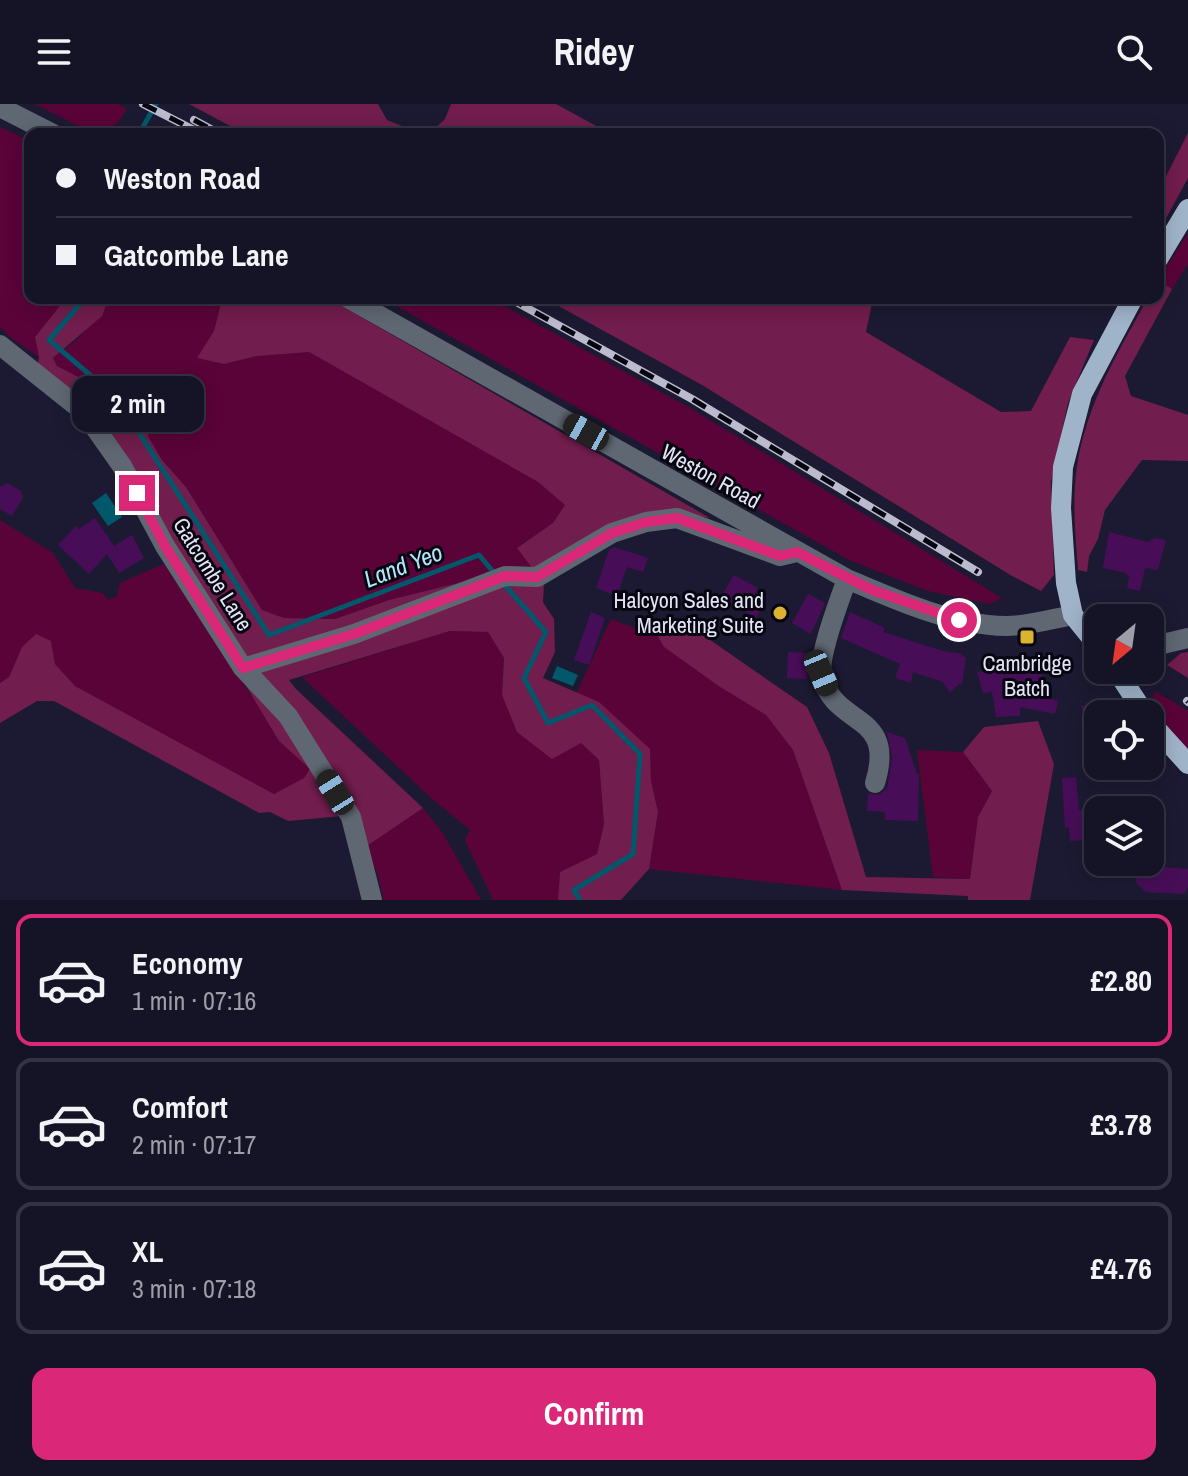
<!DOCTYPE html>
<meta charset="utf-8">
<style>
:root{--surface:#141426;--page:#1d1d2e;--text:#f1f3f6;--muted:#9d9ea7;--line:#333343;--accent:#db2777}
body{margin:0;font-family:"Archivo Narrow",sans-serif;background:var(--page);color:var(--text);height:100vh;display:flex;flex-direction:column;font-size:30px;white-space:nowrap}
*{box-sizing:border-box;margin:0}
p{font-size:26px;color:var(--muted)}
.icon{flex:none;width:44px;height:44px;fill:none;stroke:currentColor;stroke-width:2;stroke-linecap:round;stroke-linejoin:round}
.map{position:relative;height:796px;overflow:hidden}
.details{display:flex;flex-direction:column;background:var(--surface);flex:1}
.details>*{flex:none}
.guide{position:absolute;left:24px;top:24px;width:1140px;height:176px;border-radius:16px;box-shadow:0 4px 20px #0003,0 0 0 2px var(--line);display:grid;align-content:center;height:176px;padding:0 32px;background:var(--surface)}
.needle{width:52px;rotate:209deg}
.controls{position:absolute;left:1084px;top:500px;display:grid;gap:16px}
.controls a{display:grid;place-items:center;width:80px;height:80px;border-radius:16px;background:var(--surface);box-shadow:0 4px 20px #0003,0 0 0 2px var(--line);font-size:40px}
.end{position:absolute;width:36px;height:36px;margin:-18px;border:10px solid #db2777;background:#fff;box-shadow:0 0 0 4px #fff}
.from{border-radius:50%}
.bubble{position:absolute;height:56px;border-radius:16px;background:var(--surface);box-shadow:0 4px 20px #0003,0 0 0 2px var(--line);font-size:26px;font-weight:800;line-height:56px;text-align:center}
.car{position:absolute;width:24px;height:48px;margin:-24px -12px;border-radius:10px;box-shadow:0 0 6px 2px #0007;background:linear-gradient(#222 24%,#8ab4d8 0 40%,#222 0 76%,#8ab4d8 0 86%,#222 0)}
.guide b{display:flex;align-items:center;gap:28px;height:76px;font-size:30px}
.guide b+b{border-top:2px solid var(--line)}
.guide i{width:20px;height:20px;background:var(--text)}
ul{padding:14px 0 0;list-style:none}
li{display:flex;align-items:center;gap:24px;height:132px;margin:0 16px 12px;padding:0 16px;border:4px solid var(--line);border-radius:16px}
li div{flex:1}
li b{display:block;font-size:30px}
li em{font-style:normal;font-weight:800}
li.current{border-color:var(--accent)}
li>.icon{width:72px;height:72px;stroke-width:1.5}
.primary-button{display:flex;gap:16px;margin-top:auto;padding:16px 32px}
.primary-button a{flex:1;height:92px;border-radius:16px;background:var(--accent);color:#fff;font-size:32px;font-weight:800;line-height:92px;text-align:center}
header{display:flex;justify-content:space-between;align-items:center;height:104px;padding:0 32px;background:var(--surface);font-size:36px;font-weight:800}
.map>svg:first-child{display:block}
.green{fill:#5a0339}
.forest{fill:#711d4d}
.water{fill:#00586a}
.lines{fill:none;stroke-linecap:round;stroke-linejoin:round}
.stream{stroke:#00586a;stroke-width:5}
.building{fill:#470e57}
.minor{stroke:#5e6772;stroke-width:20}
.major{stroke:#9fb3c9;stroke-width:20}
.rail-casing{stroke:#bbbbce;stroke-width:8}
.rail{stroke:#070610;stroke-width:5;stroke-dasharray:15;stroke-linecap:butt}
.route{stroke:#db2777;stroke-width:10}
.poi-dot{fill:#dcb233;stroke:#070610;stroke-width:3}
.labels{text-anchor:middle;dominant-baseline:central;stroke-width:6;stroke-linejoin:round;paint-order:stroke}
.street-label{font-size:22px;fill:#e3e4f5;stroke:#070610}
.poi-label{font-size:22px;fill:#e3e4f5;stroke:#070610;text-anchor:end}
.water-label{font-size:24px;font-style:italic;fill:#afe9f9;stroke:#070610}
</style>
<header><svg class="icon" aria-label="menu" viewBox="0 0 24 24"><path d="M4 6h16M4 12h16M4 18h16"/></svg>Ridey<svg class="icon" aria-label="search" viewBox="0 0 24 24"><circle cx="10" cy="10" r="6"/><path d="M15 15l6 6"/></svg></header>
<div class="map">
<svg width="1188" height="796" viewBox="0 0 1188 796">
<rect width="100%" height="100%" fill="#1b1a32"/>
<!-- green -->
<path class="green" d="M 35,0 L 117,0 L 127,5 C 118,18 112,30 94,30 Z
M 0,23 L 30,37 L 30,194 L 66,194 L 35,233 L 39,253 L 11,234 L 0,223 Z
M 1188,129 L 1188,160 L 1172,185 L 1158,176 Z
M 106,194 L 214,194 L 221,199 L 214,227 L 198,254 L 224,260 L 257,252 L 309,248 L 538,378 L 565,401 L 553,419 L 518,443 L 535,468 L 490,471 L 389,496 L 335,515 L 284,514 L 262,506 L 186,383 L 162,356 L 148,332 L 153,318 L 174,301 L 151,272 L 110,299 L 92,280 L 57,262 L 53,254 L 78,235 L 108,196 Z
M 382,194 L 490,194 L 690,304 L 1002,494 L 990,500 L 928,487 L 849,456 Z
M 0,416 L 53,449 L 75,484 L 103,489 L 108,496 L 117,492 L 120,479 L 170,457 L 249,589 L 310,665 L 304,674 L 274,690 L 75,582 L 55,560 L 51,537 L 22,543 L 9,573 L 0,579 Z
M 611,515 L 658,533 L 664,543 L 720,583 L 766,611 L 793,646 L 842,786 L 649,765 L 658,708 L 651,677 L 650,645 L 576,590 Z
M 450,527 L 488,528 L 504,554 L 502,591 L 581,639 L 599,656 L 604,720 L 597,750 L 560,768 L 558,796 L 493,796 L 465,736 L 470,726 L 430,693 L 302,573 Z
M 1155,587 L 1188,607 L 1188,646 L 1169,626 L 1153,594 Z
M 917,646 L 963,648 L 992,687 L 978,713 L 970,775 L 933,773 Z
M 423,704 L 442,728 L 481,796 L 384,796 L 377,768 L 364,744 Z"/>
<!-- forest -->
<path class="forest" d="M 189,0 L 378,0 L 387,16 L 422,30 L 245,30 Z
M 451,0 L 556,0 L 611,30 L 429,30 L 445,15 Z
M 1188,29 L 1188,74 L 1158,129 L 1158,88 Z
M 1158,176 L 1172,185 L 1125,272 L 1131,292 L 1188,311 L 1188,357 L 1142,356 L 1105,406 L 1098,435 L 1089,452 L 1087,468 L 1078,466 C 1076,438 1073,409 1075,380 C 1080,311 1115,253 1148,194 L 1158,194 Z
M 66,194 L 108,196 L 102,212 L 53,254 L 57,262 L 92,280 L 110,299 L 151,272 L 176,280 L 174,301 L 153,318 L 148,332 L 162,356 L 186,383 L 262,506 L 284,514 L 335,515 L 389,496 L 490,471 L 544,479 L 543,498 L 554,515 L 555,548 L 543,574 L 599,598 L 650,645 L 651,677 L 658,708 L 649,765 L 621,796 L 558,796 L 560,768 L 597,750 L 604,720 L 599,656 L 581,639 L 552,655 L 517,628 L 502,591 L 504,554 L 488,528 L 450,527 L 289,576 L 296,585 L 423,704 L 364,744 L 354,711 L 288,717 L 270,708 L 259,709 L 54,597 L 37,597 L 0,619 L 0,579 L 9,573 L 22,543 L 36,530 L 51,537 L 55,560 L 75,582 L 274,690 L 304,674 L 310,665 L 279,637 L 99,337 L 37,263 L 39,253 L 35,233 Z
M 214,194 L 328,194 L 710,414 L 676,409 L 535,468 L 517,444 L 553,419 L 565,401 L 538,378 L 309,248 L 257,252 L 224,260 L 197,254 L 214,227 L 221,199 Z
M 544,194 L 873,194 L 866,228 L 1001,308 L 1031,307 L 1070,233 L 1094,236 L 1068,299 L 1051,378 L 1054,471 L 1041,487 L 1012,472 L 702,281 Z
M 672,517 L 700,529 L 807,603 L 829,649 L 866,773 L 970,775 L 978,713 L 992,687 L 963,648 L 984,623 L 1038,617 L 1054,660 L 1030,796 L 968,796 L 968,792 L 842,786 L 793,646 L 766,611 L 720,583 L 664,543 L 658,533 Z
M 1188,548 L 1188,574 L 1167,561 L 1181,549 Z"/>
<!-- water -->
<path class="water" d="M 106,389 L 122,413 L 108,422 L 92,399 Z
M 557,562 L 578,571 L 573,582 L 552,574 Z"/>
<g class="lines">
<!-- stream -->
<path class="stream" d="M 139,30 L 156,0
M 85,194 L 49,236 L 116,293 L 269,531 L 479,451 L 495,470
M 502,478 L 546,528 L 524,574 L 548,619 L 592,601 L 640,650 L 633,750 L 574,786 L 580,796"/>
</g>
<!-- building -->
<path class="building" d="M 7,379 L 21,387 L 23,394 L 12,412 L 0,405 L 0,383 Z
M 95,414 L 114,442 L 132,431 L 144,454 L 119,469 L 107,450 L 89,470 L 58,441 L 76,422 L 79,425 Z
M 1109,428 L 1148,438 L 1155,434 L 1166,436 L 1158,466 L 1145,464 L 1140,487 L 1127,484 L 1129,473 L 1126,469 L 1103,464 Z
M 614,443 L 648,454 L 643,468 L 627,463 L 617,492 L 596,484 L 609,446 Z
M 734,471 L 758,484 L 753,494 L 764,500 L 756,514 L 721,493 Z
M 808,490 L 825,499 L 811,530 L 792,519 Z
M 591,508 L 605,514 L 589,561 L 574,556 Z
M 850,508 L 885,524 L 883,528 L 943,547 L 963,550 L 961,552 L 966,553 L 962,580 L 959,580 L 950,589 L 943,578 L 913,568 L 911,579 L 895,574 L 900,560 L 841,534 Z
M 788,548 L 809,549 L 807,575 L 787,574 Z
M 1041,560 L 1043,593 L 1058,597 L 1055,610 L 1020,603 L 1020,612 L 996,613 L 992,588 L 983,589 L 977,568 Z
M 1093,599 L 1098,610 L 1098,646 L 1095,646 L 1090,630 L 1086,631 L 1081,616 L 1085,615 L 1081,602 Z
M 887,628 L 905,634 L 917,670 L 919,670 L 918,717 L 885,716 L 885,708 L 867,707 L 868,689 L 878,691 L 887,685 L 892,654 Z
M 1076,673 L 1079,706 L 1087,706 L 1089,736 L 1070,737 L 1069,723 L 1065,724 L 1062,674 Z
M 1153,743 L 1165,743 L 1164,763 L 1188,765 L 1188,783 L 1184,790 L 1146,788 L 1136,779 L 1136,769 L 1108,766 L 1109,758 L 1150,758 L 1150,746 L 1153,746 Z"/>
<g class="lines">
<!-- minor -->
<path class="minor" d="M 0,3 L 53,30
M 348,194 L 847,475 C 896,496 951,521 1006,522 C 1028,522 1052,515 1073,511
M 0,241 L 84,308 L 122,362 L 165,442 L 243,564 L 288,612 L 351,713 L 372,796
M 847,475 C 840,495 817,554 822,572 C 834,624 897,607 875,679
M 1150,543 L 1188,534
M 243,564 L 354,530 L 505,472 L 537,473 L 612,429 L 646,418 L 677,414 L 780,452 L 793,449"/>
<!-- major -->
<path class="major" d="M 1158,155 L 1188,105
M 1098,542 L 1073,511 L 1066,479 L 1061,404 L 1063,363 L 1082,290 L 1133,194
M 1116,566 L 1145,610
M 1150,618 L 1188,660"/>
<defs>
<path id="rail" d="M 143,0 L 202,30
M 194,16 L 220,30
M 509,194 L 692,295 L 978,468
M 1187,597 L 1188,598"/>
</defs>
<!-- rail casing -->
<use href="#rail" class="rail-casing"/>
<!-- rail -->
<use href="#rail" class="rail"/>
</g>
<g class="lines">
<!-- route -->
<path class="route" d="M 137,389 L 165,442 L 243,564 L 354,530 L 505,472 L 537,473 L 612,429 L 646,418 L 677,414 L 780,452 L 797,448 L 872,486 L 959,516"/>
</g>
<!-- markers -->
<g class="poi-dot">
<circle cx="780" cy="509" r="8"/>
<rect x="1019" y="525" width="16" height="16" rx="4"/>
</g>
<g class="labels">
<!-- street labels -->
<g class="street-label">
<text transform="translate(711 372) rotate(29)">Weston Road</text>
<text transform="translate(213 470) rotate(58)">Gatcombe Lane</text>
</g>
<!-- poi labels -->
<g class="poi-label">
<text x="764" y="496">Halcyon Sales and<tspan x="764" dy="25">Marketing Suite</tspan></text>
<text x="1027" y="559" text-anchor="middle">Cambridge<tspan x="1027" dy="25">Batch</tspan></text>
</g>
<!-- water labels -->
<g class="water-label">
<text transform="translate(403 461) rotate(-21)">Land Yeo</text>
</g>
</g>
</svg>
<div class="controls">
<a><svg class="needle" viewBox="-14 -14 28 28"><path d="M0-13l5 13h-10z" fill="#e53935"/><path d="M0 13l5-13h-10z" fill="#9d9ea7"/></svg></a>
<a><svg class="icon" aria-label="locate" viewBox="0 0 24 24"><circle cx="12" cy="12" r="6"/><path d="M12 2v4M12 18v4M2 12h4M18 12h4"/></svg></a>
<a><svg class="icon" aria-label="layers" viewBox="0 0 24 24"><path d="M12 4l9 5-9 5-9-5zM3 14l9 5 9-5"/></svg></a>
</div>
<i class="end from" style="left:959px;top:516px"></i>
<i class="end" style="left:137px;top:389px"></i>
<div class="bubble" style="left:72px;top:272px;width:132px">2 min</div>
<i class="car" style="left:586px;top:328px;rotate:299deg"></i>
<i class="car" style="left:821px;top:569px;rotate:157deg"></i>
<i class="car" style="left:335px;top:688px;rotate:328deg"></i>
<div class="guide">
<b><i class="from"></i>Weston Road</b>
<b><i></i>Gatcombe Lane</b>
</div>
</div>
<section class="details">
<ul>
<li class="current"><svg class="icon" aria-label="car" viewBox="0 0 24 24"><path d="M5 17H2v-5l4-1 3-4h7l3 4 3 1v5h-3M9 17h6M6 11h13"/><circle cx="7" cy="17" r="2"/><circle cx="17" cy="17" r="2"/></svg><div><b>Economy</b><p>1 min · 07:16</p></div><em>£2.80</em></li>
<li><svg class="icon" aria-label="car" viewBox="0 0 24 24"><path d="M5 17H2v-5l4-1 3-4h7l3 4 3 1v5h-3M9 17h6M6 11h13"/><circle cx="7" cy="17" r="2"/><circle cx="17" cy="17" r="2"/></svg><div><b>Comfort</b><p>2 min · 07:17</p></div><em>£3.78</em></li>
<li><svg class="icon" aria-label="car" viewBox="0 0 24 24"><path d="M5 17H2v-5l4-1 3-4h7l3 4 3 1v5h-3M9 17h6M6 11h13"/><circle cx="7" cy="17" r="2"/><circle cx="17" cy="17" r="2"/></svg><div><b>XL</b><p>3 min · 07:18</p></div><em>£4.76</em></li>
</ul>
<div class="primary-button"><a>Confirm</a></div>
</section>
